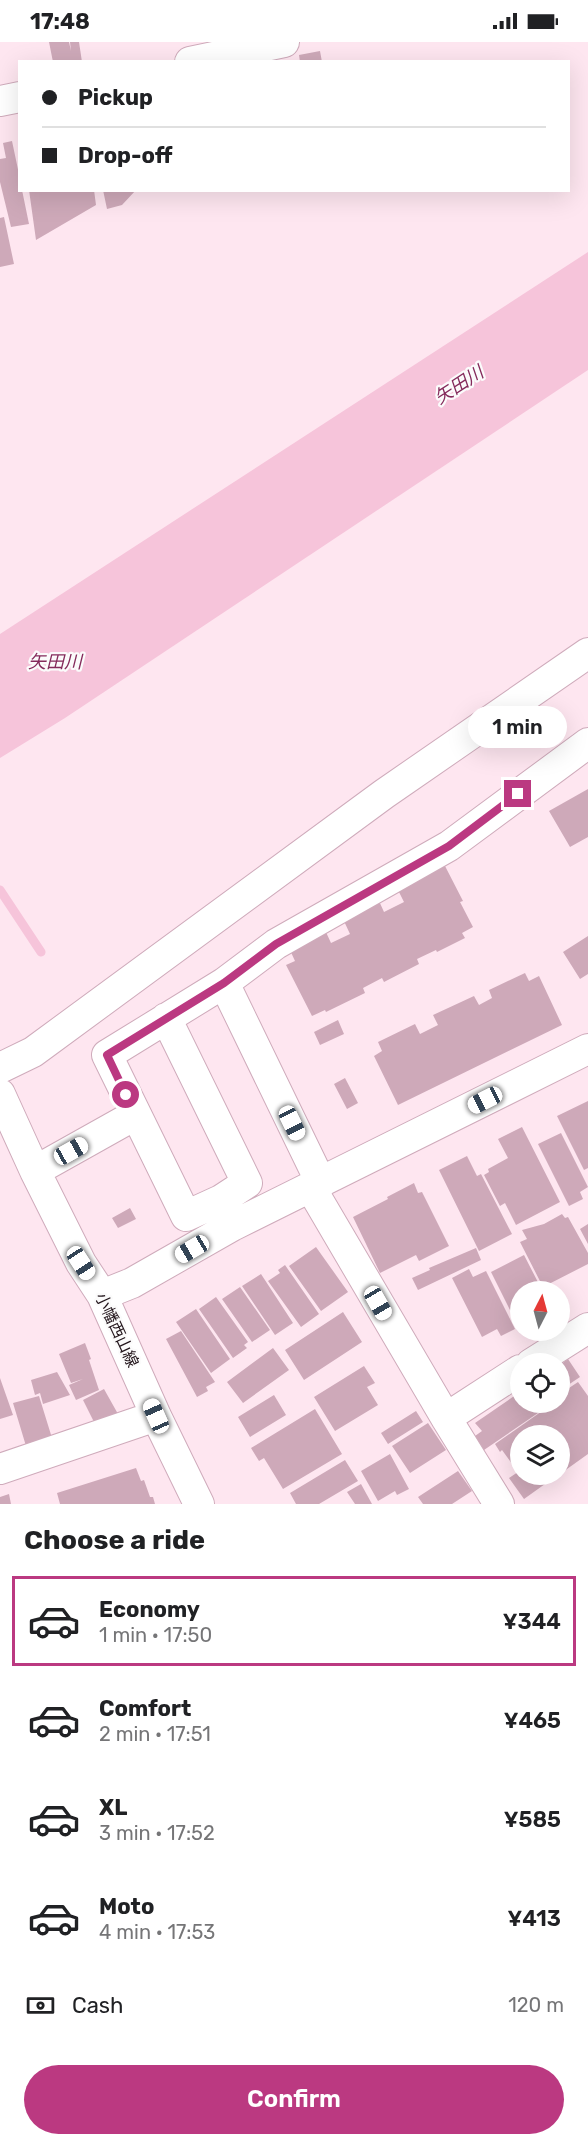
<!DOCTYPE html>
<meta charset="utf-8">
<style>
:root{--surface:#fff;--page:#f6f6f6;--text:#202124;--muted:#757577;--line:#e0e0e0;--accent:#bb3981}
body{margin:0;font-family:Rubik,"Noto Sans JP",sans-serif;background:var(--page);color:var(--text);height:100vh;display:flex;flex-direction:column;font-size:22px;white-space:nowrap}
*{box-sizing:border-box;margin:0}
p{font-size:20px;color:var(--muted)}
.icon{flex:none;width:33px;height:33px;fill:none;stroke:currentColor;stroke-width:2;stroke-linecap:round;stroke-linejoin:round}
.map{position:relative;height:1462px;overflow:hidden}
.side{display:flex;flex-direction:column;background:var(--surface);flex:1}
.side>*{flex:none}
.banner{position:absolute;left:18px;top:18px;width:552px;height:132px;border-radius:0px;box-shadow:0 6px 24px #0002;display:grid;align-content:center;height:132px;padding:0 24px;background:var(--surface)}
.needle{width:39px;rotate:6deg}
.controls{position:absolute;left:510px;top:1239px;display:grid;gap:12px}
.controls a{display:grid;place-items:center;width:60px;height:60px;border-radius:50%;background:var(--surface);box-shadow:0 6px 24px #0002;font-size:30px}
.end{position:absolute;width:27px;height:27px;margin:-14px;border:8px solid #bb3981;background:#fff;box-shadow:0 0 0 3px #fff}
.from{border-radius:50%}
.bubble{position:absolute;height:42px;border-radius:21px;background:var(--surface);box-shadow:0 6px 24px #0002;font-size:20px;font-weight:600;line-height:42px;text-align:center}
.car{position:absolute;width:18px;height:36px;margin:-18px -9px;border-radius:8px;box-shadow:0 0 4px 2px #0007;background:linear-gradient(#fff 24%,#345 0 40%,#fff 0 76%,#345 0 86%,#fff 0)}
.banner b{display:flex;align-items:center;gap:21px;height:57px;font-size:22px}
.banner b+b{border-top:2px solid var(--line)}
.banner i{width:15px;height:15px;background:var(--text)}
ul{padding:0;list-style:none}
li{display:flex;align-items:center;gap:18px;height:90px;margin:0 12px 9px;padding:0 12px;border:3px solid transparent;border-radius:0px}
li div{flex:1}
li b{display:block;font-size:22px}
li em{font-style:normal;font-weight:600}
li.active{border-color:var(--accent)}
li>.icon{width:54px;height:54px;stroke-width:1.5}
h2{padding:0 24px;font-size:27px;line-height:72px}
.pay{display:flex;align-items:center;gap:15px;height:66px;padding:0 24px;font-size:22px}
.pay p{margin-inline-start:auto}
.cta{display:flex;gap:12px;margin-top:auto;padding:12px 24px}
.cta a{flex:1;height:69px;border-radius:36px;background:var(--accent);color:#fff;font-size:24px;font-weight:600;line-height:69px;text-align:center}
.status{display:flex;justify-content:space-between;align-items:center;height:42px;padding:0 30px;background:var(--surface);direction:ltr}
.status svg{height:16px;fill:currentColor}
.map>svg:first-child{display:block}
.water{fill:#f6c4da}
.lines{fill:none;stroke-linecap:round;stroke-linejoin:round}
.stream{stroke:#f6c4da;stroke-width:9}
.building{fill:#cea9b9}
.minor-casing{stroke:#cfabbb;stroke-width:32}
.minor{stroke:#fff;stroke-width:30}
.route{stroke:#bb3981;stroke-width:8}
.labels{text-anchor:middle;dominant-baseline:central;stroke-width:4.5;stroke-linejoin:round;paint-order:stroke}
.street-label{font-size:16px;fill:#201319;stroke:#fbfbfb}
.water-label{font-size:18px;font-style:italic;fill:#842a5b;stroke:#fbfbfb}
</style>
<div class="status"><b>17:48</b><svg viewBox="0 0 49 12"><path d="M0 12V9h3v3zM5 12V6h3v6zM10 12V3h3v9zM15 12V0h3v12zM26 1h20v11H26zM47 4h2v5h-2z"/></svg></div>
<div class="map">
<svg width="588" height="1462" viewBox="0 0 588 1462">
<rect width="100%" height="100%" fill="#fee6f0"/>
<!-- water -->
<path class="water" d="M 588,210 L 588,328 L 65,676 L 0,716 L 0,592 Z"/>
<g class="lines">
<!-- stream -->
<path class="stream" d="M 0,848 L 41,910"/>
</g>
<!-- building -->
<path class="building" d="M 49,0 L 69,0 L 71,9 L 70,0 L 79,0 L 82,20 L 53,20 Z
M 320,9 L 322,20 L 300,20 L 299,13 Z
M 12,99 L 20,137 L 20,148 L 22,148 L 29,182 L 11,185 L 0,140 L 0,117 L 6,116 L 3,101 Z
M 29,148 L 94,148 L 96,163 L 36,198 Z
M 103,148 L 136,148 L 122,163 L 107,167 Z
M 4,175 L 14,222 L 0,225 L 0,176 Z
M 588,747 L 588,795 L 570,805 L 549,769 Z
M 445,824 L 463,859 L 460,860 L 473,885 L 462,891 L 465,896 L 437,910 L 436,908 L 417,917 L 419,922 L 384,940 L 382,936 L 363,946 L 365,951 L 326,970 L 325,968 L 312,974 L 286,923 L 295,919 L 289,906 L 325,888 L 331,901 L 350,892 L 343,877 L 379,859 L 384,870 L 404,860 L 398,848 Z
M 588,894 L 588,932 L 580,937 L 563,910 Z
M 525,931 L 529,939 L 539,934 L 562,983 L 398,1063 L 374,1014 L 382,1009 L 378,1000 L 415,982 L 420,992 L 438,983 L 433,973 L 474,954 L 479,963 L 492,956 L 489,948 Z
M 338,978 L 344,992 L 320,1003 L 314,990 Z
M 345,1036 L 358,1061 L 347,1067 L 334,1042 Z
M 588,1059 L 588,1126 L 584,1128 L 557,1074 Z
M 522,1085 L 560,1160 L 516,1183 L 505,1161 L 500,1164 L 484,1133 L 489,1130 L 488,1127 L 508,1116 L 498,1097 Z
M 561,1091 L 588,1145 L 580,1150 L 583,1157 L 569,1164 L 538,1102 Z
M 467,1114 L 477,1134 L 481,1132 L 512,1192 L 479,1209 L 439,1128 Z
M 414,1141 L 418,1151 L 422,1150 L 449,1204 L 419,1219 L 416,1213 L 380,1231 L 353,1175 L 388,1157 L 387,1155 Z
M 130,1166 L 136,1177 L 118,1186 L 112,1176 Z
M 562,1172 L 565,1176 L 568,1175 L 588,1211 L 588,1222 L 543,1245 L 520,1200 L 527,1197 L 522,1188 L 544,1182 Z
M 588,1182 L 588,1202 L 580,1187 Z
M 316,1205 L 348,1250 L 321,1269 L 289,1224 Z
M 476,1206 L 481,1218 L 418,1248 L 412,1236 L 430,1228 L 429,1226 Z
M 524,1213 L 543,1250 L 520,1250 L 520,1265 L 511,1270 L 491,1230 Z
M 285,1223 L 319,1272 L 301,1285 L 268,1239 L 280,1231 L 278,1228 Z
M 469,1227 L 473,1235 L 486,1229 L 515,1287 L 501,1294 L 497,1287 L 482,1295 L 452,1236 Z
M 261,1232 L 293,1281 L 275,1293 L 242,1244 Z
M 240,1245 L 270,1288 L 252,1300 L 222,1257 Z
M 216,1255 L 248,1300 L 244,1303 L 247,1306 L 233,1316 L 199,1267 Z
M 196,1267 L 230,1317 L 211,1331 L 176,1280 Z
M 343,1270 L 362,1300 L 304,1338 L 285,1308 Z
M 181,1289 L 215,1340 L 206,1345 L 208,1349 L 197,1355 L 166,1297 Z
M 85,1301 L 91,1317 L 89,1318 L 99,1348 L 76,1358 L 69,1343 L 83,1337 L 71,1341 L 59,1312 Z
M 273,1306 L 289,1328 L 243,1361 L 227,1340 Z
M 568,1317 L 580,1335 L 562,1347 L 560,1342 L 560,1323 Z
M 364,1324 L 375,1341 L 367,1345 L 378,1363 L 335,1389 L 314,1355 Z
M 57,1330 L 70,1353 L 43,1362 L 40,1351 L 35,1353 L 31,1338 Z
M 0,1336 L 13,1373 L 0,1377 Z
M 578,1340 L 588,1354 L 588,1412 L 560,1432 L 560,1394 L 520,1394 L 520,1432 L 559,1432 L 524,1457 L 509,1436 L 518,1430 L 502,1408 L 500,1410 L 495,1402 L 555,1360 L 560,1360 L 563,1356 L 560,1352 Z
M 104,1347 L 118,1372 L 98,1388 L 83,1358 Z
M 520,1350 L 520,1360 L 554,1360 L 484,1408 L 475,1394 L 482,1389 L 475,1381 Z
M 274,1353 L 286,1373 L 250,1395 L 238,1375 Z
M 39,1354 L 52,1396 L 26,1404 L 13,1361 Z
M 315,1367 L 342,1412 L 283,1447 L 264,1416 L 259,1419 L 251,1406 Z
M 416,1369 L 423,1380 L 388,1402 L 381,1391 Z
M 428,1381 L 446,1408 L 410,1431 L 392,1404 Z
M 390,1412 L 409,1447 L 397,1453 L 395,1449 L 378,1459 L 361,1429 Z
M 345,1418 L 358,1439 L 319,1462 L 296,1462 L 290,1451 Z
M 136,1426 L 141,1439 L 144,1438 L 150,1455 L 153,1455 L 155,1462 L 60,1462 L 57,1451 Z
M 458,1429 L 472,1449 L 452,1462 L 423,1462 L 418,1455 Z
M 361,1442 L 372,1462 L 355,1462 L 347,1450 Z
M 9,1452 L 11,1462 L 0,1462 L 0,1455 Z"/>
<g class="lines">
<defs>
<path id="minor" d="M 190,20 L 284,0
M 0,59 L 20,55
M 224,941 L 321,1141
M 166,976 L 247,1141 L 221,1158 L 186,1174 L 107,1013 L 224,941 L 276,902 L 449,804 L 588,701
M 0,1026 L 33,1010 L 384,752 L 588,611
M 0,1052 L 35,1129 L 81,1221 L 102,1253 L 156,1374 L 199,1462
M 35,1129 L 135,1073
M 311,1146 L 446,1376 L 499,1462
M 102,1253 L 132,1241 L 232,1184 L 588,1007
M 531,1322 L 588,1286
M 446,1376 L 520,1328
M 0,1427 L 156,1374"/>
</defs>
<!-- minor casing -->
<use href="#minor" class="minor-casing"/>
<!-- minor -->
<use href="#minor" class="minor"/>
</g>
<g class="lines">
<!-- route -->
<path class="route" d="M 126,1053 L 107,1013 L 224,941 L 276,902 L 449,804 L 518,752"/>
</g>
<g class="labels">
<!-- street labels -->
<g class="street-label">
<text transform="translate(117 1288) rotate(65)">小幡西山線</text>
</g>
<!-- water labels -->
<g class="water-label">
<text transform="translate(459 343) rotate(-33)">矢田川</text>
<text x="55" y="620">矢田川</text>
</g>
</g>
</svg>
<div class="controls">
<a><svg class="needle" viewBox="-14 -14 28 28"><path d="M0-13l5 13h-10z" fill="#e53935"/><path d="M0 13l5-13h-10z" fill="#757577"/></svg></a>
<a><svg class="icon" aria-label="locate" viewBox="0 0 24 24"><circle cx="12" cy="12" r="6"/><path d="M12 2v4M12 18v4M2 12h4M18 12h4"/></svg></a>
<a><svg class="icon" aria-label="layers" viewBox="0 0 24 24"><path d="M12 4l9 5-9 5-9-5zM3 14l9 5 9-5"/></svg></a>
</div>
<i class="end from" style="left:126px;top:1053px"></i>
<i class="end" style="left:518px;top:752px"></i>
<div class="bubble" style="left:468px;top:664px;width:99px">1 min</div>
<i class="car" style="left:485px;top:1058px;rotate:243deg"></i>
<i class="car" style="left:292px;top:1081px;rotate:154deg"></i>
<i class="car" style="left:71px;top:1109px;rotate:61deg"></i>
<i class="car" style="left:192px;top:1207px;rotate:240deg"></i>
<i class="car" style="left:81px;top:1221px;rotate:147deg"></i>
<i class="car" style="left:378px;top:1261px;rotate:150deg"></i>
<i class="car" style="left:156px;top:1374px;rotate:336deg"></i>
<div class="banner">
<b><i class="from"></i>Pickup</b>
<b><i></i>Drop-off</b>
</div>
</div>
<section class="side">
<h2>Choose a ride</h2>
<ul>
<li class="active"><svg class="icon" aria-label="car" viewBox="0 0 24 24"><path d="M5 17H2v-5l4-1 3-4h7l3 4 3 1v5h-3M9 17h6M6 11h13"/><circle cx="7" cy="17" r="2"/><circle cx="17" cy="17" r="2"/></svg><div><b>Economy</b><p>1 min · 17:50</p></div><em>¥344</em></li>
<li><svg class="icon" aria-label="car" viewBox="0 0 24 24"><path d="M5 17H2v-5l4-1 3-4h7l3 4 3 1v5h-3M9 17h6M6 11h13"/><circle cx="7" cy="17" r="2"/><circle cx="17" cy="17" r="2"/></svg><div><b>Comfort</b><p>2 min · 17:51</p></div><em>¥465</em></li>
<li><svg class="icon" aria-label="car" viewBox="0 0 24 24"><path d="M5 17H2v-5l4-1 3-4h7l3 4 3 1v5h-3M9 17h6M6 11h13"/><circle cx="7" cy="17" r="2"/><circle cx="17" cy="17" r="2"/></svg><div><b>XL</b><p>3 min · 17:52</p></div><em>¥585</em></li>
<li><svg class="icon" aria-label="car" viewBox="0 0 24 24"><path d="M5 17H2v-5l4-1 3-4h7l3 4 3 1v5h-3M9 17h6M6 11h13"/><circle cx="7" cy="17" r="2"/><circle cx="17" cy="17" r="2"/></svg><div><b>Moto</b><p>4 min · 17:53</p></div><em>¥413</em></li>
</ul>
<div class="pay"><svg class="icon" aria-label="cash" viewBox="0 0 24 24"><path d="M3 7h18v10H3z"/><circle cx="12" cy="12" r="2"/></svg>Cash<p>120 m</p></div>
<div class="cta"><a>Confirm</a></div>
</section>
